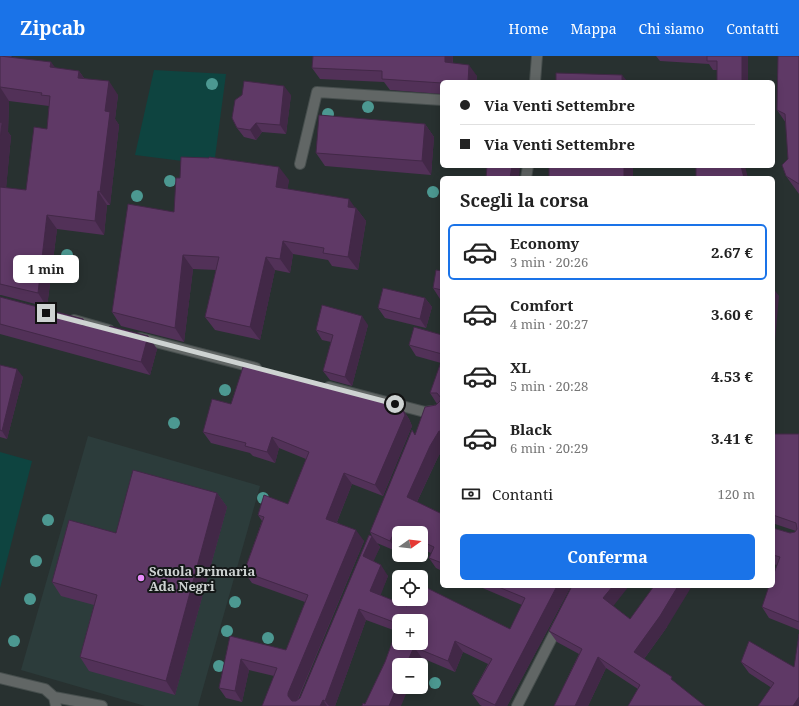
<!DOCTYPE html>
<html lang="it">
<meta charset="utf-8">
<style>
:root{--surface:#fff;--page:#f2f2f2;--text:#222;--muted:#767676;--line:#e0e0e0;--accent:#1a73e8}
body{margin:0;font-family:"Noto Serif",serif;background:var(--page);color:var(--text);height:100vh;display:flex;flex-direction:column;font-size:15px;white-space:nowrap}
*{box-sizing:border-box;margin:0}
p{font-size:13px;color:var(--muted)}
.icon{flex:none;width:22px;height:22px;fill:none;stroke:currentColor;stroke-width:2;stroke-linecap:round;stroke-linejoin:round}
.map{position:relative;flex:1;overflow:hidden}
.details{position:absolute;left:440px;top:120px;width:335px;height:412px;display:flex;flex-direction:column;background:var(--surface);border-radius:6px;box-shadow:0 2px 10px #0003}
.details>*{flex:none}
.hud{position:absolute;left:440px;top:24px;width:335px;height:88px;border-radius:6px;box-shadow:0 2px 10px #0003;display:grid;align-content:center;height:88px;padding:0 20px;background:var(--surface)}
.needle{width:26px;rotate:76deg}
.tools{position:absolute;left:392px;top:470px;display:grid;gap:8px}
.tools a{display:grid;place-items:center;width:36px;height:36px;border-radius:6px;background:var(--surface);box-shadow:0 2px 10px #0003;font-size:20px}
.end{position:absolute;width:18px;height:18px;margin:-9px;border:5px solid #ced3d2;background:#111;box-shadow:0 0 0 2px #111}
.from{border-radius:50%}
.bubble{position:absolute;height:28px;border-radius:6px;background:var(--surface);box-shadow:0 2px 10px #0003;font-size:13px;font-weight:700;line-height:28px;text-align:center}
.hud b{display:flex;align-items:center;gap:14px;height:38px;font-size:15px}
.hud b+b{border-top:1px solid var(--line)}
.hud i{width:10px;height:10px;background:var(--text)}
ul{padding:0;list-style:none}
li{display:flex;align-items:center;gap:12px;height:56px;margin:0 8px 6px;padding:0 12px;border:2px solid transparent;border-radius:6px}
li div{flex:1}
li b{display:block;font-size:15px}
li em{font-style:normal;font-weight:700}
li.on{border-color:var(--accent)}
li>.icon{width:36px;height:36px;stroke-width:1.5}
h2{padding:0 20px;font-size:18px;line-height:48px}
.pay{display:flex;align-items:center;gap:10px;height:44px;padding:0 20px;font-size:15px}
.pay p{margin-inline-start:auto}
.action{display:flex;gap:8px;margin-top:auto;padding:8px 20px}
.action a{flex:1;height:46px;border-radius:6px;background:var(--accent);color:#fff;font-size:16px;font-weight:700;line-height:46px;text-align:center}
header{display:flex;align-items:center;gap:24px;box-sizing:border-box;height:56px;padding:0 20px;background:var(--accent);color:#fff}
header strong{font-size:19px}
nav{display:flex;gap:22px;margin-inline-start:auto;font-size:14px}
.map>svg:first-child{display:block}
.built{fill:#2c3c3b}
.green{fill:#0e4440}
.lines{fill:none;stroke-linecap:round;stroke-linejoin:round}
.minor-casing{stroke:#464e4d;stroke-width:12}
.minor{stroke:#616665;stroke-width:10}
.tree{fill:#4c9891}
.wall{fill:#523158;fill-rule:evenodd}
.shaded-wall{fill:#422847}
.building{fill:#5f3966;stroke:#422847;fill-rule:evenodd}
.route{stroke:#ced3d2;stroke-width:5}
.poi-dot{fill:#eb8dfc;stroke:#141818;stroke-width:1.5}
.labels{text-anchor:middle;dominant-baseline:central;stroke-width:4;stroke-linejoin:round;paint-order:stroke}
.poi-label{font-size:13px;font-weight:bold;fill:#ced3d2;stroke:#141818;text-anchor:start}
</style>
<header>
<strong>Zipcab</strong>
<nav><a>Home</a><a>Mappa</a><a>Chi siamo</a><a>Contatti</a></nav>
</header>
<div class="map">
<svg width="799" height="650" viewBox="0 0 799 650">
<rect width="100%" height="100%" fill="#283130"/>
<!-- built -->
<path class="built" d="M 88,380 L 260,430 L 198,650 L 145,650 L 21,614 Z"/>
<!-- green -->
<path class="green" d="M 154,14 L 226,18 L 214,109 L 135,99 Z
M 0,396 L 32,405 L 0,532 Z"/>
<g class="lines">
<defs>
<path id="minor" d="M 535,26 L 537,0
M 300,108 L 317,36 L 442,44
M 526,122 L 528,110
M 74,264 L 109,274
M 140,282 L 256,312
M 329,331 L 425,356 L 442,354
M 0,622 L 45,633 L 54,641 L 56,650
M 54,641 L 102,650
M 517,650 L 559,568"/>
</defs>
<!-- minor casing -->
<use href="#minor" class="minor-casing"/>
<!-- minor -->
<use href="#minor" class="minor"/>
</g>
<!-- trees -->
<g class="tree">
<circle cx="212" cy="28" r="6"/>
<circle cx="368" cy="51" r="6"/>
<circle cx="328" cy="58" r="6"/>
<circle cx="170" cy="125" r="6"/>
<circle cx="433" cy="136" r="6"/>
<circle cx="137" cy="140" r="6"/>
<circle cx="67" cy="199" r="6"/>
<circle cx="63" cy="213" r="6"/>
<circle cx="225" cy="334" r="6"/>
<circle cx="174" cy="367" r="6"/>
<circle cx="263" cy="442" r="6"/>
<circle cx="48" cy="464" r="6"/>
<circle cx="36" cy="505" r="6"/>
<circle cx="30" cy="543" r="6"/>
<circle cx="235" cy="546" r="6"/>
<circle cx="227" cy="575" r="6"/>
<circle cx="268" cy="582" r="6"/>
<circle cx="14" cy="585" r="6"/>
<circle cx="219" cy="610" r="6"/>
<circle cx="435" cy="627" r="6"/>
</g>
<!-- wall -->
<path class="wall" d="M 0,0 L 11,0 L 12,1 L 55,12 L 79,15 L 84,22 L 118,39 L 115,63 L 119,69 L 110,149 L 107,149 L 104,179 L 57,173 L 47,251 L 1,239 L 0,239 ZM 9,45 L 49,50 L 47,73 L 26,134 L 6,132 L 11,80 L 8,76 Z
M 313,0 L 453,0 L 453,7 L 477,20 L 476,26 L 442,26 L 442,38 L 390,34 L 384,26 L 320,23 L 312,12 Z
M 656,0 L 748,0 L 748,26 L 717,26 L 717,14 L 713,14 L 709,8 L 660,5 Z
M 799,0 L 799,138 L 786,120 L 788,103 L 786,67 L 777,54 Z
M 291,39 L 286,78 L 262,76 L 256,84 L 244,81 L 237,72 Z
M 425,68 L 434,81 L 431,119 L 325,110 L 316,97 Z
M 289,124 L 287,133 L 356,152 L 366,165 L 358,214 L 332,210 L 328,204 L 293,198 L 290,217 L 275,214 L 260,284 L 215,274 L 205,261 L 216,214 L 193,213 L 184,286 L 121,270 L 112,256 L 174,156 Z
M 442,215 L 442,243 L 440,243 L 433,232 Z
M 0,241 L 83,263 L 87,269 L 148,280 L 157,293 L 150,319 L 0,278 Z
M 425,242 L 432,251 L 426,272 L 385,262 L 378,252 Z
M 368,269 L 352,330 L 330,324 L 323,315 L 331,286 L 322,284 L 316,274 Z
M 442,279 L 442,394 L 438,401 L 417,446 L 442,458 L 442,515 L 436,512 L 429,502 L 431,497 L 421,493 L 421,477 L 399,477 L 399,494 L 398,496 L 377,487 L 380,491 L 373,505 L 388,520 L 380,539 L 407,550 L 510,573 L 522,549 L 478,530 L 571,530 L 507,650 L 482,650 L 480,649 L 472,638 L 488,608 L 463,596 L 455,616 L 422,602 L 419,609 L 399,609 L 365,648 L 385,606 L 396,575 L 366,564 L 335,650 L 262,650 L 274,620 L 249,614 L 242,646 L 226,642 L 219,632 L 230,580 L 286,594 L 305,546 L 252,527 L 244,516 L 262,465 L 258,459 L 288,448 L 306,403 L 279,392 L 275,407 L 253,400 L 250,397 L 211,387 L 203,376 L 231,348 L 341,332 L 343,334 L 402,352 L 409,363 L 412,370 L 383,440 L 352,428 L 337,466 L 364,485 L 298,644 L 300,642 L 372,480 L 370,476 L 416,378 L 436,349 L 437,348 L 430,337 L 441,307 L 416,300 L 409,289 Z
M 0,309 L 23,321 L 7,383 L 0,381 Z
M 773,378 L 799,378 L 799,574 L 769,562 L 762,551 L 777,509 L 773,508 L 773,472 L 790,477 L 795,476 L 796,475 L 775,468 L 773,468 Z
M 217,437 L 227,451 L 175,639 L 89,615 L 80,601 L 94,549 L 61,540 L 52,526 L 116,477 Z
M 613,550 L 630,563 L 667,571 L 644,603 L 672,621 L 638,633 L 606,612 L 588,650 L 554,650 L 579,598 L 557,586 L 549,575 Z
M 741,606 L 794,611 L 799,650 L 749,617 Z"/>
<!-- shaded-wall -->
<path class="shaded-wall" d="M 445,0 L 453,0 L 452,18 L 445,6 Z
M 742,0 L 748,0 L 748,26 L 742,26 Z
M 51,6 L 61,19 L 50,11 Z
M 469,9 L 477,20 L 476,26 L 468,26 Z
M 79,15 L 88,28 L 78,22 Z
M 622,19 L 628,26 L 622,26 Z
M 109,25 L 118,39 L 115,63 L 119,69 L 110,149 L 100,136 L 105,55 Z
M 284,30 L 291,39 L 286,78 L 280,69 Z
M 0,31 L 9,45 L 8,76 L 11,80 L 5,144 L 0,137 Z
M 256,67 L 262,76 L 256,84 L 250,74 Z
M 425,68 L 434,81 L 431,119 L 422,105 Z
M 512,110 L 520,110 L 519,122 L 510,122 Z
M 624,110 L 633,110 L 633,122 L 624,122 Z
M 741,110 L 745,110 L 748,122 L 744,122 Z
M 279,111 L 289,124 L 286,145 L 276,131 Z
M 98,135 L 107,149 L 104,179 L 95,165 Z
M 349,143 L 356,153 L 356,152 L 366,165 L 358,214 L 348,201 L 348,151 Z
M 47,159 L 57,173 L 47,251 L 38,237 Z
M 283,185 L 293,198 L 290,217 L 280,203 Z
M 183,199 L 193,213 L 184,286 L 175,272 Z
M 266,201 L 275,214 L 260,284 L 250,271 Z
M 773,232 L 779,240 L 773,307 Z
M 425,242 L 432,251 L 426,272 L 420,263 Z
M 362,260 L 368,269 L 352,330 L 345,321 Z
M 83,263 L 92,277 L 82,269 Z
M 148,280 L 157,293 L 150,319 L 141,306 Z
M 17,313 L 23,321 L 7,383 L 2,375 Z
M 402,352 L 409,363 L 412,370 L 383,440 L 375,429 Z
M 439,375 L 442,379 L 442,394 L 438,401 L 414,452 L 407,441 L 430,390 Z
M 272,381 L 279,392 L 275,407 L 267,396 Z
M 344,417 L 352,428 L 334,473 L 326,463 Z
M 217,437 L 227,451 L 175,639 L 166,625 Z
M 356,474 L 364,485 L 296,647 L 296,650 L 288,640 L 288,637 Z
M 395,475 L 399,481 L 399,494 L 398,496 L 390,485 Z
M 372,480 L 380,491 L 371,511 L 363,500 Z
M 381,509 L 388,520 L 378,546 L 370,535 Z
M 557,530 L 571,530 L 507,650 L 495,650 L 495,649 Z
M 613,530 L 629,530 L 611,553 L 603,542 Z
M 678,530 L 692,530 L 667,571 L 641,607 L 634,596 Z
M 359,553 L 366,564 L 335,650 L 329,650 L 325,645 Z
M 455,585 L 463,596 L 455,616 L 448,605 Z
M 414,591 L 422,602 L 419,609 L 406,609 Z
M 598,601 L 606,612 L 588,650 L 575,650 Z
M 241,603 L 249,614 L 242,646 L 235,635 Z
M 399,626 L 399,631 L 409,631 L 401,650 L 389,650 Z
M 799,641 L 799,650 L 793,650 Z
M 323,644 L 327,650 L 320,650 Z"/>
<!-- building -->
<path class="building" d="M 0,0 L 51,6 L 50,11 L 79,15 L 78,22 L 109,25 L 105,55 L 110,56 L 100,136 L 98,135 L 95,165 L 47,159 L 38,237 L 0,228 L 0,131 L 26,134 L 34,71 L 47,73 L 50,40 L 41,39 L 42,37 L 0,31 Z
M 313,0 L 445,0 L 445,6 L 469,9 L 468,26 L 442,26 L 442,27 L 382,23 L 382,15 L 312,12 Z
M 707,0 L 742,0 L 742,26 L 717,26 L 717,5 L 707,5 Z
M 778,0 L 799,0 L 799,128 L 786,120 L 782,109 L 788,103 L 785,58 L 777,54 Z
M 556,17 L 622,19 L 622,26 L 556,26 Z
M 244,25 L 284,30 L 280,69 L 256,67 L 250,74 L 237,72 L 232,62 L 235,44 L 242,39 Z
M 319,59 L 425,68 L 422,105 L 316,97 Z
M 0,66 L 2,67 L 0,84 Z
M 181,101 L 209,102 L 209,101 L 279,111 L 276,131 L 349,143 L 348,151 L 356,152 L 348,201 L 323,197 L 324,192 L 283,185 L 280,203 L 266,201 L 250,271 L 205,261 L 219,201 L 183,199 L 175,272 L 112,256 L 128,148 L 174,156 L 176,122 L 180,122 Z
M 487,110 L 512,110 L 510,122 L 486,122 Z
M 549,110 L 624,110 L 624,122 L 549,122 Z
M 696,110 L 741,110 L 744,122 L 688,122 L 688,121 L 696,121 Z
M 436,214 L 442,215 L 442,234 L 433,232 Z
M 383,232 L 425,242 L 420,263 L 378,252 Z
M 0,241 L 83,263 L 82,269 L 109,272 L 110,270 L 148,280 L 141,306 L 0,268 Z
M 322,249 L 362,260 L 345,321 L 323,315 L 333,279 L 316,274 Z
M 414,271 L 442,279 L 442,298 L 409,289 Z
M 442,303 L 442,376 L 439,375 L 430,390 L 407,441 L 442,458 L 442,507 L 429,502 L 434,491 L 421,485 L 421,477 L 401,477 L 395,475 L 390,485 L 370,476 L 412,374 L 415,379 L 425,351 L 436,349 L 440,345 L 441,342 L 437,337 L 430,337 Z
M 244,308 L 341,332 L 341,334 L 402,352 L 405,359 L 375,429 L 344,417 L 326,463 L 356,474 L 288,637 L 288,640 L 292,645 L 296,645 L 300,642 L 369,479 L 372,480 L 363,500 L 381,509 L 370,535 L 407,550 L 410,543 L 421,543 L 421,529 L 510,573 L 525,542 L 496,530 L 557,530 L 495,649 L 472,638 L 492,603 L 455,585 L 448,605 L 414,591 L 406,609 L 399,609 L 399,626 L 389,650 L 362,650 L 363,647 L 365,648 L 385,606 L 399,568 L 359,553 L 325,645 L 323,644 L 320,650 L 262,650 L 277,612 L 241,603 L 235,635 L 219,632 L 230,580 L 286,594 L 308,539 L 244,516 L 264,461 L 258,459 L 264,439 L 288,448 L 309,396 L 272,381 L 267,396 L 245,390 L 246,387 L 203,376 L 212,343 L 231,348 ZM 399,565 L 421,565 L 421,587 L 399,587 Z
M 0,309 L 17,313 L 2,375 L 0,374 Z
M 773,378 L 799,378 L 799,566 L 762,551 L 769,530 L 773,530 L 773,520 L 780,501 L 773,499 L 773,472 L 790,477 L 795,476 L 797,473 L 796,467 L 773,459 Z
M 133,414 L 217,437 L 166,625 L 80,601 L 97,539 L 52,526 L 69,464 L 116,477 Z
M 572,530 L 613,530 L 603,542 L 630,563 L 654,530 L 678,530 L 660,560 L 634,596 L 672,621 L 671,623 L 705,650 L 628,650 L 640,629 L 598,601 L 575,650 L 554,650 L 582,593 L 549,575 Z
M 799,578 L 799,641 L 793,650 L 758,650 L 774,627 L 741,606 L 749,585 L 794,611 Z"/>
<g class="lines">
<!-- route -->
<path class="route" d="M 46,257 L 395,348"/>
</g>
<!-- markers -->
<circle class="poi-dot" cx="141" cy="522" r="4"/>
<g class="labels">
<!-- poi labels -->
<g class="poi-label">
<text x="149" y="515">Scuola Primaria<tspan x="149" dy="15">Ada Negri</tspan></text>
</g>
</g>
</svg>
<div class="tools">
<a><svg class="needle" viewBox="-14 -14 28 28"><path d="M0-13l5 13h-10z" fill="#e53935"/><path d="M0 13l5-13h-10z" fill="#767676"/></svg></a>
<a><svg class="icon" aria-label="locate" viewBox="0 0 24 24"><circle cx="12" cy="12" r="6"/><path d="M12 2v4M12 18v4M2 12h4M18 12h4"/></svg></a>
<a>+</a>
<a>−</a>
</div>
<i class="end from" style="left:395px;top:348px"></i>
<i class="end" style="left:46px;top:257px"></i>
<div class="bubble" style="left:13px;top:199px;width:66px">1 min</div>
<div class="hud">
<b><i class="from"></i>Via Venti Settembre</b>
<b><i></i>Via Venti Settembre</b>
</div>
<section class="details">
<h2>Scegli la corsa</h2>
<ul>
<li class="on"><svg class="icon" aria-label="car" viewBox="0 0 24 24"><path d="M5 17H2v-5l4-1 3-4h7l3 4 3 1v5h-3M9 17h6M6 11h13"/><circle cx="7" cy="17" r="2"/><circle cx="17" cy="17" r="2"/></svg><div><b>Economy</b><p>3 min · 20:26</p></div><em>2.67 €</em></li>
<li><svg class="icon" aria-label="car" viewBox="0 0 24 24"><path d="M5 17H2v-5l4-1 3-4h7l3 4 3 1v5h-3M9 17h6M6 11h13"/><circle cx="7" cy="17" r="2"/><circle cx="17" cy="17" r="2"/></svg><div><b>Comfort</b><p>4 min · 20:27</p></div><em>3.60 €</em></li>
<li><svg class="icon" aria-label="car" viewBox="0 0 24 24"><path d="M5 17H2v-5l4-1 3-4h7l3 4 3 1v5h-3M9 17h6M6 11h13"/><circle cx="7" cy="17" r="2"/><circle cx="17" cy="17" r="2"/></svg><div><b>XL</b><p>5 min · 20:28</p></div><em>4.53 €</em></li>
<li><svg class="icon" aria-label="car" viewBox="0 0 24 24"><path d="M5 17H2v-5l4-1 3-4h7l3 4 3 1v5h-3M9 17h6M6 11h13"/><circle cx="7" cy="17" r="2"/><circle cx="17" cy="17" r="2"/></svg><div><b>Black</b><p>6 min · 20:29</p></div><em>3.41 €</em></li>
</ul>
<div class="pay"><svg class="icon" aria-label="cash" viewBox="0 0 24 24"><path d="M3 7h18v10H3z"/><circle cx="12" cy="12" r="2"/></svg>Contanti<p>120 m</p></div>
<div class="action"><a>Conferma</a></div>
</section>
</div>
